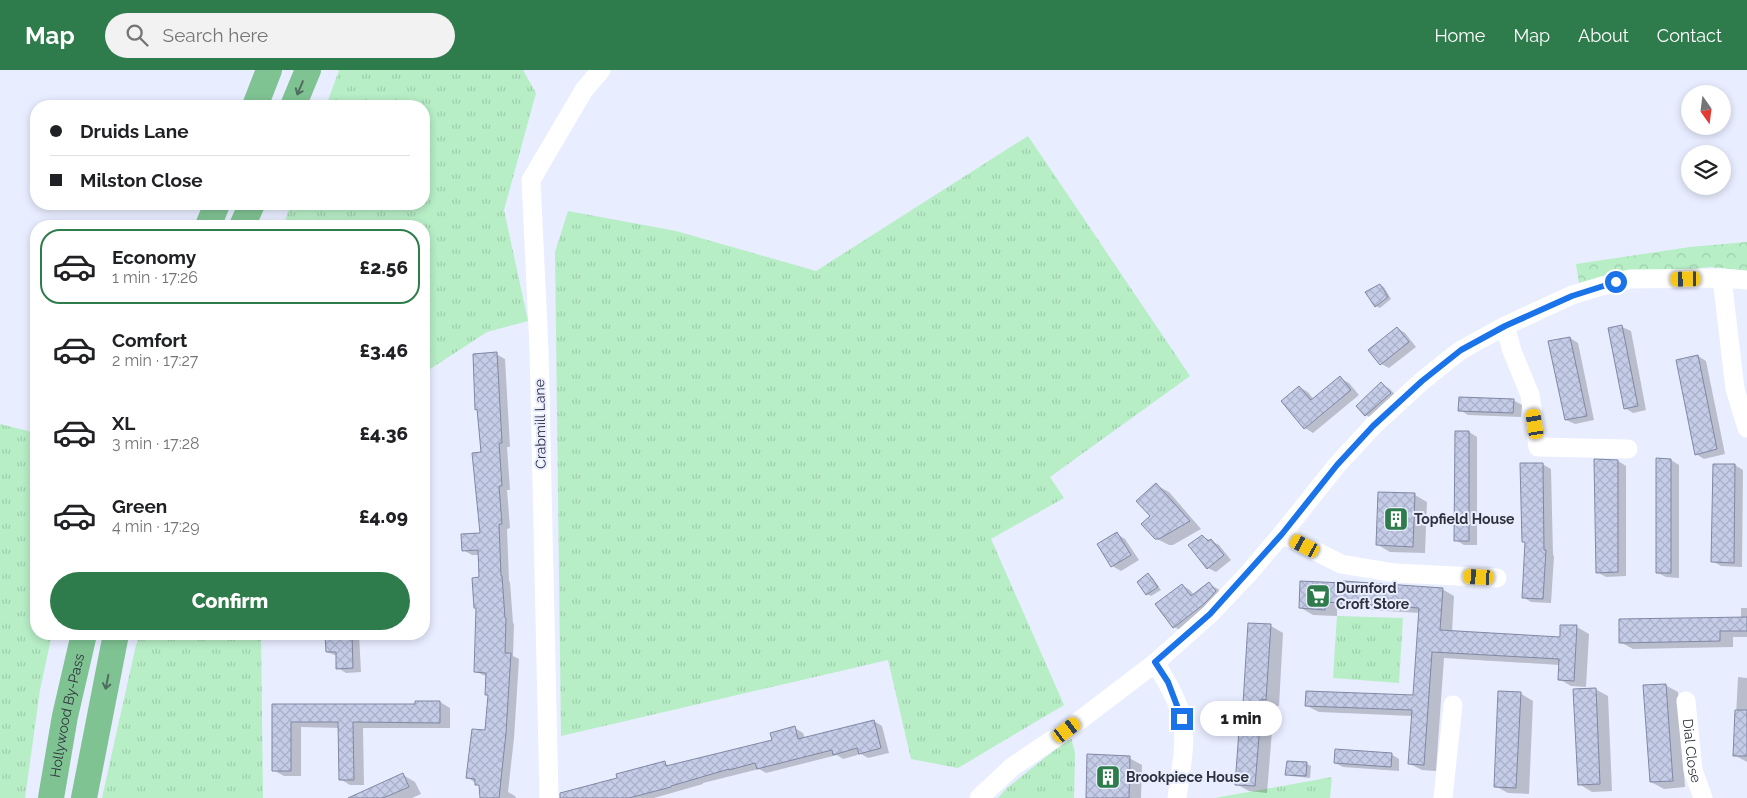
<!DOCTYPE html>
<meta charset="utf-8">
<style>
:root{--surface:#fff;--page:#f2f2f2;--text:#202124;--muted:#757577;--line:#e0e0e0;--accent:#2e7b4b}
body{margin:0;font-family:Raleway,sans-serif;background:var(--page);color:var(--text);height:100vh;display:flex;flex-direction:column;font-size:19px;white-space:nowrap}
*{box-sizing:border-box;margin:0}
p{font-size:16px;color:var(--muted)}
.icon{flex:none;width:28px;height:28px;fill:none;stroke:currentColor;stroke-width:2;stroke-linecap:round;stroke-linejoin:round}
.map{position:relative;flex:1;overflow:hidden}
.details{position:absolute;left:30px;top:150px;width:400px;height:420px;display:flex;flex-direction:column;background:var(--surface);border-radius:20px;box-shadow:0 2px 8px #0003}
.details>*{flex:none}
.guide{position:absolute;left:30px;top:30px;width:400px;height:110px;border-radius:20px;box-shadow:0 2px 8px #0003;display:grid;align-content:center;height:110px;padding:0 20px;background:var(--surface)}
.needle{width:32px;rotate:166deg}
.fabs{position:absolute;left:1681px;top:15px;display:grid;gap:10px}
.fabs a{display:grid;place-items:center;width:50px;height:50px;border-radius:50%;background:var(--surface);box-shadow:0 2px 8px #0003;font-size:25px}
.end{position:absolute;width:22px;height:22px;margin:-11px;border:6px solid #1a73e8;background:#fff;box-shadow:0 0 0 2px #fff}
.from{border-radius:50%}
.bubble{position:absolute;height:35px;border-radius:18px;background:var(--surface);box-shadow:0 2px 8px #0003;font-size:16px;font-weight:800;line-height:35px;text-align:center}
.car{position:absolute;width:15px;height:30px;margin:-15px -8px;border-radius:6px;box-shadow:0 0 4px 1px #0007;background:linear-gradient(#f5c518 24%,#345 0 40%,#f5c518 0 76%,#345 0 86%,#f5c518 0)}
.guide b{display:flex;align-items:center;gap:18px;height:48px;font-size:19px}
.guide b+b{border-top:1px solid var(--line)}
.guide i{width:12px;height:12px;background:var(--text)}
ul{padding:9px 0 0;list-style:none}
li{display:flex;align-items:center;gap:15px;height:75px;margin:0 10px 8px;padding:0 10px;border:2px solid transparent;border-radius:20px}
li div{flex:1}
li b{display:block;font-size:19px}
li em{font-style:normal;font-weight:800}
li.selected{border-color:var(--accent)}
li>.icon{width:45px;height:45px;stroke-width:1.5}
.cta{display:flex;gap:10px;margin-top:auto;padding:10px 20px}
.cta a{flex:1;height:58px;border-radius:30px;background:var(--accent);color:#fff;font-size:20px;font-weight:800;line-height:58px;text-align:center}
header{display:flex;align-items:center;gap:30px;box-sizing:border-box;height:70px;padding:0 25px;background:var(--accent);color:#fff}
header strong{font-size:24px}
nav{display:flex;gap:28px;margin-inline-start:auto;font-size:18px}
.search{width:350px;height:45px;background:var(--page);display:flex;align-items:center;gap:12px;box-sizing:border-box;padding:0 18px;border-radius:28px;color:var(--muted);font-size:19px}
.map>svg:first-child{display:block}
.grass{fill:url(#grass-tufts)}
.forest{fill:url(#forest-crowns)}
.shadow{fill:#0003}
.building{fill:url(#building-cross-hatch);stroke:#8188a3}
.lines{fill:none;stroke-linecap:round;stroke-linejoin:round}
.minor{stroke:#fff;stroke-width:19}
.highway{stroke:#7fc393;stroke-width:26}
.oneway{stroke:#4f6c5f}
.route{stroke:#1a73e8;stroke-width:6}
.labels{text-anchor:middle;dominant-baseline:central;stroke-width:4;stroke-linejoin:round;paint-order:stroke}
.street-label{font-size:14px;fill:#2f323d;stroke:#e8edff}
.poi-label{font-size:14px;font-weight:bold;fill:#2f323d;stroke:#e8edff;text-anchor:start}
</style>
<header>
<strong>Map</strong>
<div class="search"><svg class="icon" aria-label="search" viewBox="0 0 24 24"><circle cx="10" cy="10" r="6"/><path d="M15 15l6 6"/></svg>Search here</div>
<nav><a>Home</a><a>Map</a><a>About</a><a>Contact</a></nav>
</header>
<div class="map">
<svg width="1747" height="728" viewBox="0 0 1747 728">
<defs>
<pattern id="grass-tufts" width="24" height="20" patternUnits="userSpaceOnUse" patternTransform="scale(1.25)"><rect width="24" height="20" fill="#b7eec6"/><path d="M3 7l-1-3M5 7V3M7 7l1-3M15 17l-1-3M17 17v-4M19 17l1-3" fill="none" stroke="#9ecdab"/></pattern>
<pattern id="forest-crowns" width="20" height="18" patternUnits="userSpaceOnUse" patternTransform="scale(1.25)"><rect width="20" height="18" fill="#b7eec6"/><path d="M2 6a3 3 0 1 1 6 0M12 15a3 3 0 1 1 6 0" fill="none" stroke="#9ecdab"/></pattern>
<pattern id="building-cross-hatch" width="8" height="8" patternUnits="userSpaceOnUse" patternTransform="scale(1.25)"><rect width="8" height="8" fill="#c4cce8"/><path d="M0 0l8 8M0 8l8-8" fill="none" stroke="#a9b0c8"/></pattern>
</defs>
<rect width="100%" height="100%" fill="#e8edff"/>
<!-- grass -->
<path class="grass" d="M 339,0 L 523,0 L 536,23 L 504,140 L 528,251 L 487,262 L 424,303 L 424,156 L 283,156 L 291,134 L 424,134 L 424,36 L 326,36 Z
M 1028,66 L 1190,306 L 1050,407 L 1064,428 L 991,469 L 1064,635 L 958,698 L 911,689 L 888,590 L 561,666 L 555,182 L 568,141 L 676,161 L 816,201 Z
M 0,354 L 36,363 L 36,564 L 52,564 L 40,620 L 25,728 L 0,728 Z
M 1337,546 L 1403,548 L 1399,613 L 1333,608 Z
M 140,564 L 261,564 L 263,728 L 102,728 L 136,575 Z
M 1071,667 L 1075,683 L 1074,728 L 998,728 L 1007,718 Z
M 1332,707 L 1330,728 L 1215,728 Z"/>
<!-- forest -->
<path class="forest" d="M 1747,172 L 1747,201 L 1710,197 L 1579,213 L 1576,194 L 1690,177 Z"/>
<!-- shadow -->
<path class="shadow" d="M 1380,215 L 1384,217 L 1391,229 L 1380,238 L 1376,236 Z
M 1622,257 L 1631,261 L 1646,340 L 1633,343 L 1625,338 Z
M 1397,258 L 1405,263 L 1416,277 L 1389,298 L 1381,294 Z
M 1570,268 L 1578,273 L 1594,350 L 1575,354 L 1566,350 Z
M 496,284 L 505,289 L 510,377 L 507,377 L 510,420 L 507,420 L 510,458 L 507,459 L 509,511 L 510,512 L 513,553 L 514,554 L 513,586 L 519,589 L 514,668 L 508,722 L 515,726 L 516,728 L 481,728 L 481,717 L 467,707 L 486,662 L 489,626 L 486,624 L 487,607 L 475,601 L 481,509 L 479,485 L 472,485 L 463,480 L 481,464 L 483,384 L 478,340 L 476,339 Z
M 1698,286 L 1706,291 L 1725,384 L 1704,389 L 1696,384 Z
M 1340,308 L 1349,313 L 1359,325 L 1313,363 L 1305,358 L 1299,317 L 1308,322 L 1314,330 Z
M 1382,314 L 1390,319 L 1398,328 L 1374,350 L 1366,345 L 1357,336 Z
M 1513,330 L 1522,335 L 1521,347 L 1468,345 L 1460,340 Z
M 1469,362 L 1477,367 L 1477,475 L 1464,475 L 1456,470 Z
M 1671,390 L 1679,395 L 1679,508 L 1666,507 L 1658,503 Z
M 1618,391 L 1626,396 L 1626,506 L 1606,507 L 1597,502 Z
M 1542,394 L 1551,399 L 1553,485 L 1554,486 L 1551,533 L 1531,532 L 1523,527 L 1526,473 L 1523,471 Z
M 1735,395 L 1743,400 L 1742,497 L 1721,496 L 1712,491 Z
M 1156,415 L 1169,422 L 1201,459 L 1173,475 L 1169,475 L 1155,468 L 1152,446 Z
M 1415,425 L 1427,432 L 1425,483 L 1390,482 L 1378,475 Z
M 1117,464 L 1125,469 L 1139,490 L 1121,501 L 1112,496 Z
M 1202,466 L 1219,475 L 1231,490 L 1216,502 L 1208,498 Z
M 1148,505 L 1152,507 L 1161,520 L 1151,526 L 1147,524 L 1139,512 Z
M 1301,512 L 1442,519 L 1454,526 L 1452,562 L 1561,568 L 1577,557 L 1589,564 L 1586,617 L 1571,616 L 1559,609 L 1560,595 L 1444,588 L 1436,701 L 1422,700 L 1410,694 L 1413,646 L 1319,642 L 1307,636 L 1414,627 L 1420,543 L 1337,538 L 1337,546 L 1313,545 L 1301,538 Z
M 1209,514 L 1218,519 L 1224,526 L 1182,561 L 1174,557 L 1182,515 L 1190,520 L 1194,525 Z
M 1741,538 L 1747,538 L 1747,567 L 1733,567 L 1733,577 L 1633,579 L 1620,572 L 1741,548 Z
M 1271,556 L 1283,563 L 1279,636 L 1274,636 L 1267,723 L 1249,721 L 1236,714 L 1244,635 Z
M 327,564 L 359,564 L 361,602 L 346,603 L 338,598 L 337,586 L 327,582 Z
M 1738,607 L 1747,608 L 1747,692 L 1734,685 Z
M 1665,615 L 1678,622 L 1685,717 L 1664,719 L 1651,712 Z
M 1595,619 L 1608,626 L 1612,721 L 1592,722 L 1579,714 Z
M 1520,623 L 1533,631 L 1529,724 L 1508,723 L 1495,716 Z
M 440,632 L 450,638 L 450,658 L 363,658 L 364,715 L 350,715 L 340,709 L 340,658 L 301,657 L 301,706 L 284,706 L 273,700 L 273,635 L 416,636 Z
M 874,651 L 882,656 L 889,683 L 868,688 L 861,684 L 843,689 L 837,685 L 766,703 L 759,699 L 703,713 L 703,714 L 654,728 L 567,728 L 664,693 L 670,696 L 773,671 L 795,658 L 803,663 L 805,668 Z
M 1391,684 L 1399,689 L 1399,701 L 1343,697 L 1335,693 Z
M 1129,688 L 1142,695 L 1141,728 L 1087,728 Z
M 1307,694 L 1311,696 L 1310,708 L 1291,706 L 1287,704 Z
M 403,705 L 415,712 L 421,724 L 412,728 L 351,728 Z"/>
<!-- building -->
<path class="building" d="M 1380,214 L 1388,227 L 1375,237 L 1365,222 Z
M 1622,255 L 1638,336 L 1624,339 L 1608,258 Z
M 1397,257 L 1409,272 L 1380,295 L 1368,280 Z
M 1570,267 L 1587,346 L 1565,350 L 1548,271 Z
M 497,282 L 502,373 L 499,373 L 502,416 L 499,416 L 502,454 L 499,454 L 501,506 L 502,506 L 505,548 L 506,548 L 505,583 L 511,583 L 506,663 L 499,728 L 480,728 L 479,715 L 475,715 L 475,709 L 466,708 L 472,659 L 485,660 L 488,625 L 485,625 L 486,603 L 474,602 L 476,538 L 474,538 L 472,508 L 479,507 L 478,480 L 462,481 L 461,464 L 480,463 L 472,383 L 481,382 L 477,339 L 475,340 L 473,284 Z
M 1698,285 L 1717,379 L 1695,385 L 1676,290 Z
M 1340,306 L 1351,320 L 1304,359 L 1281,331 L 1299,316 L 1311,330 Z
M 1381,312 L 1391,323 L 1365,346 L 1356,336 Z
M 1459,327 L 1514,329 L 1513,343 L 1458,341 Z
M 1455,361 L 1469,361 L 1469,471 L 1454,471 Z
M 1656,388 L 1671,389 L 1671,503 L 1656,503 Z
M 1594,389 L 1618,390 L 1618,502 L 1596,503 Z
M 1520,393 L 1543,393 L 1544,480 L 1546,480 L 1543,529 L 1522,528 L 1525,472 L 1522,472 Z
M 1713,394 L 1735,394 L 1734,493 L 1711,492 Z
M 1156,413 L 1190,451 L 1159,469 L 1155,469 L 1141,454 L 1150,446 L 1136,431 Z
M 1378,422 L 1415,423 L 1413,477 L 1376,475 Z
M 1117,462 L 1131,485 L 1111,497 L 1097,474 Z
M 1202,465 L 1208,471 L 1211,469 L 1224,485 L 1207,499 L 1188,475 Z
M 1148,503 L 1158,517 L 1146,525 L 1137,512 Z
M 1300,511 L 1343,513 L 1343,511 L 1443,518 L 1440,560 L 1560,567 L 1560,555 L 1577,555 L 1574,611 L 1558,610 L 1559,589 L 1432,582 L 1424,695 L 1408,694 L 1412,640 L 1305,636 L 1306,621 L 1413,625 L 1419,538 L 1325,532 L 1325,540 L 1299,538 Z
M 1209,512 L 1216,521 L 1204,534 L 1173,558 L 1155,534 L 1182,514 L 1191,526 Z
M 1747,547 L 1747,561 L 1720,561 L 1720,571 L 1619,573 L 1619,549 Z
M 1248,553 L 1271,554 L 1266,630 L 1262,629 L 1255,716 L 1235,715 L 1241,633 L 1243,634 Z
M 325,564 L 352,564 L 353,598 L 336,599 L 336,582 L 326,582 Z
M 1666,614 L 1673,711 L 1650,712 L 1643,615 Z
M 1596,618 L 1600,714 L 1578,715 L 1573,619 Z
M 1498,621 L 1521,622 L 1516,718 L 1494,717 Z
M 415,631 L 440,631 L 440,653 L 353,652 L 354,710 L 339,710 L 338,652 L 291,652 L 291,701 L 272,701 L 272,634 L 415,634 Z
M 1735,640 L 1747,640 L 1747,686 L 1733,686 Z
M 874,650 L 881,678 L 859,684 L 857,678 L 833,685 L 832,680 L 757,699 L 755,693 L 729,700 L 729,699 L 671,716 L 671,717 L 629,728 L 560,728 L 560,723 L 617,708 L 616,704 L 665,691 L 666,696 L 772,670 L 770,663 L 795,656 L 798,669 Z
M 1335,679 L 1392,683 L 1391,697 L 1334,693 Z
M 1087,684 L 1130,686 L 1129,728 L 1086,728 Z
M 1287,691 L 1307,692 L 1306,706 L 1285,705 Z
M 403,703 L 409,717 L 383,728 L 348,728 Z"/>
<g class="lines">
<!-- minor -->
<g class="minor">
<path d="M 1722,208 L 1735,319 L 1747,358"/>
<path d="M 1505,256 L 1512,281 L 1530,325 L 1538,377 L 1628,379"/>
<path d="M 1282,464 L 1341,494 L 1395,503 L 1497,508"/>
<path d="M 1155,593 C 1165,608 1178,631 1182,649 C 1187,673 1180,704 1177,728"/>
<path id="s1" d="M 1686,631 L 1693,700 L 1703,728"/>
<path d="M 549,728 L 539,279 L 531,110 L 584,20 L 601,0"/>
<path d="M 979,728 L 1012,697 L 1067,660 L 1155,593 L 1210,544 L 1248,504 L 1282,464 L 1337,395 L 1373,356 L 1422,311 L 1461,280 L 1505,256 L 1572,225 L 1602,216 L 1630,209 L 1722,208 L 1747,210"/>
<path d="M 1443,728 L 1453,635"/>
</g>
<!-- highway -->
<g class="highway">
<path d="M 255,36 L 269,0"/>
<path d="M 293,36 L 308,0"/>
<path d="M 208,156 L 217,134"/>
<path d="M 242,156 L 252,134"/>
<path id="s2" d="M 51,728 L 65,646 L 84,564"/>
<path d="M 84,728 L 116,564"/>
</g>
</g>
<!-- one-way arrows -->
<defs><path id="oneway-shaft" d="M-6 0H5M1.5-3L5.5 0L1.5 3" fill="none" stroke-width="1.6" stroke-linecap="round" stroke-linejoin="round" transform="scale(1.25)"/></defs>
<g class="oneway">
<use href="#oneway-shaft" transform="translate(300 18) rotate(113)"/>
<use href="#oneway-shaft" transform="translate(107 612) rotate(101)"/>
</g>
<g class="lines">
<!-- route -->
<path class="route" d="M 1182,649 L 1168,612 L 1155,592 L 1210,544 L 1282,464 L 1337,395 L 1373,356 L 1422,311 L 1461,280 L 1505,256 L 1572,226 L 1616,212"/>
</g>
<!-- icons -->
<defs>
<symbol id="building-square" viewBox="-11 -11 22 22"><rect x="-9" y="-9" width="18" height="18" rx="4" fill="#2e7b4b" stroke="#e8edff"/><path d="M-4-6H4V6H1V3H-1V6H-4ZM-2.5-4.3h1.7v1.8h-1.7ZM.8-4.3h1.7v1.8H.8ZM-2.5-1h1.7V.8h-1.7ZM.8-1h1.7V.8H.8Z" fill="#fff"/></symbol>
<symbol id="supermarket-square" viewBox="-11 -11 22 22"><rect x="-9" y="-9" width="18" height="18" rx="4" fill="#2e7b4b" stroke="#e8edff"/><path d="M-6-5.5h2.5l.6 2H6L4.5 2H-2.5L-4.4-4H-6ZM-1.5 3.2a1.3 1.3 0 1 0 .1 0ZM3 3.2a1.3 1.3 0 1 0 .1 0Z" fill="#fff"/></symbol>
</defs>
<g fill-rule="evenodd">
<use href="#building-square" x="1382" y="435" width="28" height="28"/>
<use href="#supermarket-square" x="1304" y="512" width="28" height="28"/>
<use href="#building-square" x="1094" y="693" width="28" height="28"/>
</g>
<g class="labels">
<!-- street labels -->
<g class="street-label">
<text transform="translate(540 354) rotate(-91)">Crabmill Lane</text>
<text stroke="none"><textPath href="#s2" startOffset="84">Hollywood By-Pass</textPath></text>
<text stroke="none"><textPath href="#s1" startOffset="50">Dial Close</textPath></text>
</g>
<!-- poi labels -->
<g class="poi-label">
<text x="1414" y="449">Topfield House</text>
<text x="1336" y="518">Durnford<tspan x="1336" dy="16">Croft Store</tspan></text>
<text x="1126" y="707">Brookpiece House</text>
</g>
</g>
</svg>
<div class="fabs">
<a><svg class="needle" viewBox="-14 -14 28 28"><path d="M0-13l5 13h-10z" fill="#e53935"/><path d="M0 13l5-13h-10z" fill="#757577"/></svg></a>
<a><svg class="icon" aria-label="layers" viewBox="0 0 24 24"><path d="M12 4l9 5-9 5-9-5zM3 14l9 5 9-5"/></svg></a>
</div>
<i class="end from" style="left:1616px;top:212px"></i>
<i class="end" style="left:1182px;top:649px"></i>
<div class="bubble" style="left:1200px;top:631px;width:82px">1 min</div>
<i class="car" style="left:1686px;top:209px;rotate:269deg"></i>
<i class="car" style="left:1535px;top:354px;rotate:351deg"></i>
<i class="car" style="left:1305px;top:476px;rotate:298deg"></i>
<i class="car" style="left:1479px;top:507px;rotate:273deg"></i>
<i class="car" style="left:1067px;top:660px;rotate:53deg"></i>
<div class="guide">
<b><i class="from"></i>Druids Lane</b>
<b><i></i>Milston Close</b>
</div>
<section class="details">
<ul>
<li class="selected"><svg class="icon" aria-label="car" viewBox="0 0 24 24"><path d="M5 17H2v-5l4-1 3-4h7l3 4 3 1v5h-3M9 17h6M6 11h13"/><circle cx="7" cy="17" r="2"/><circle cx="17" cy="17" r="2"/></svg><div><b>Economy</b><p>1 min · 17:26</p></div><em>£2.56</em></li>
<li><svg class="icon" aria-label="car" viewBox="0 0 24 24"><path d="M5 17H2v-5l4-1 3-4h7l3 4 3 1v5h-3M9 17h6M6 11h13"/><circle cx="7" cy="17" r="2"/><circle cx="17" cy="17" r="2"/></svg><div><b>Comfort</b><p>2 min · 17:27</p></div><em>£3.46</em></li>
<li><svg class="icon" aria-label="car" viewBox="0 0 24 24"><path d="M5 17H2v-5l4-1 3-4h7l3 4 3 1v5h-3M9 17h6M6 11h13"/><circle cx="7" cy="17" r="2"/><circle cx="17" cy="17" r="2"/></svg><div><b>XL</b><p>3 min · 17:28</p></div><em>£4.36</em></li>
<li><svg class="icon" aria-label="car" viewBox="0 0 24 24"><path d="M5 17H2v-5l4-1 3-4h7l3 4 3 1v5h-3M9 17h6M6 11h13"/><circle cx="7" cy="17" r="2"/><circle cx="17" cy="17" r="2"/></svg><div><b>Green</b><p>4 min · 17:29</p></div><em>£4.09</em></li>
</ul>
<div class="cta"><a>Confirm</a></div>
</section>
</div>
